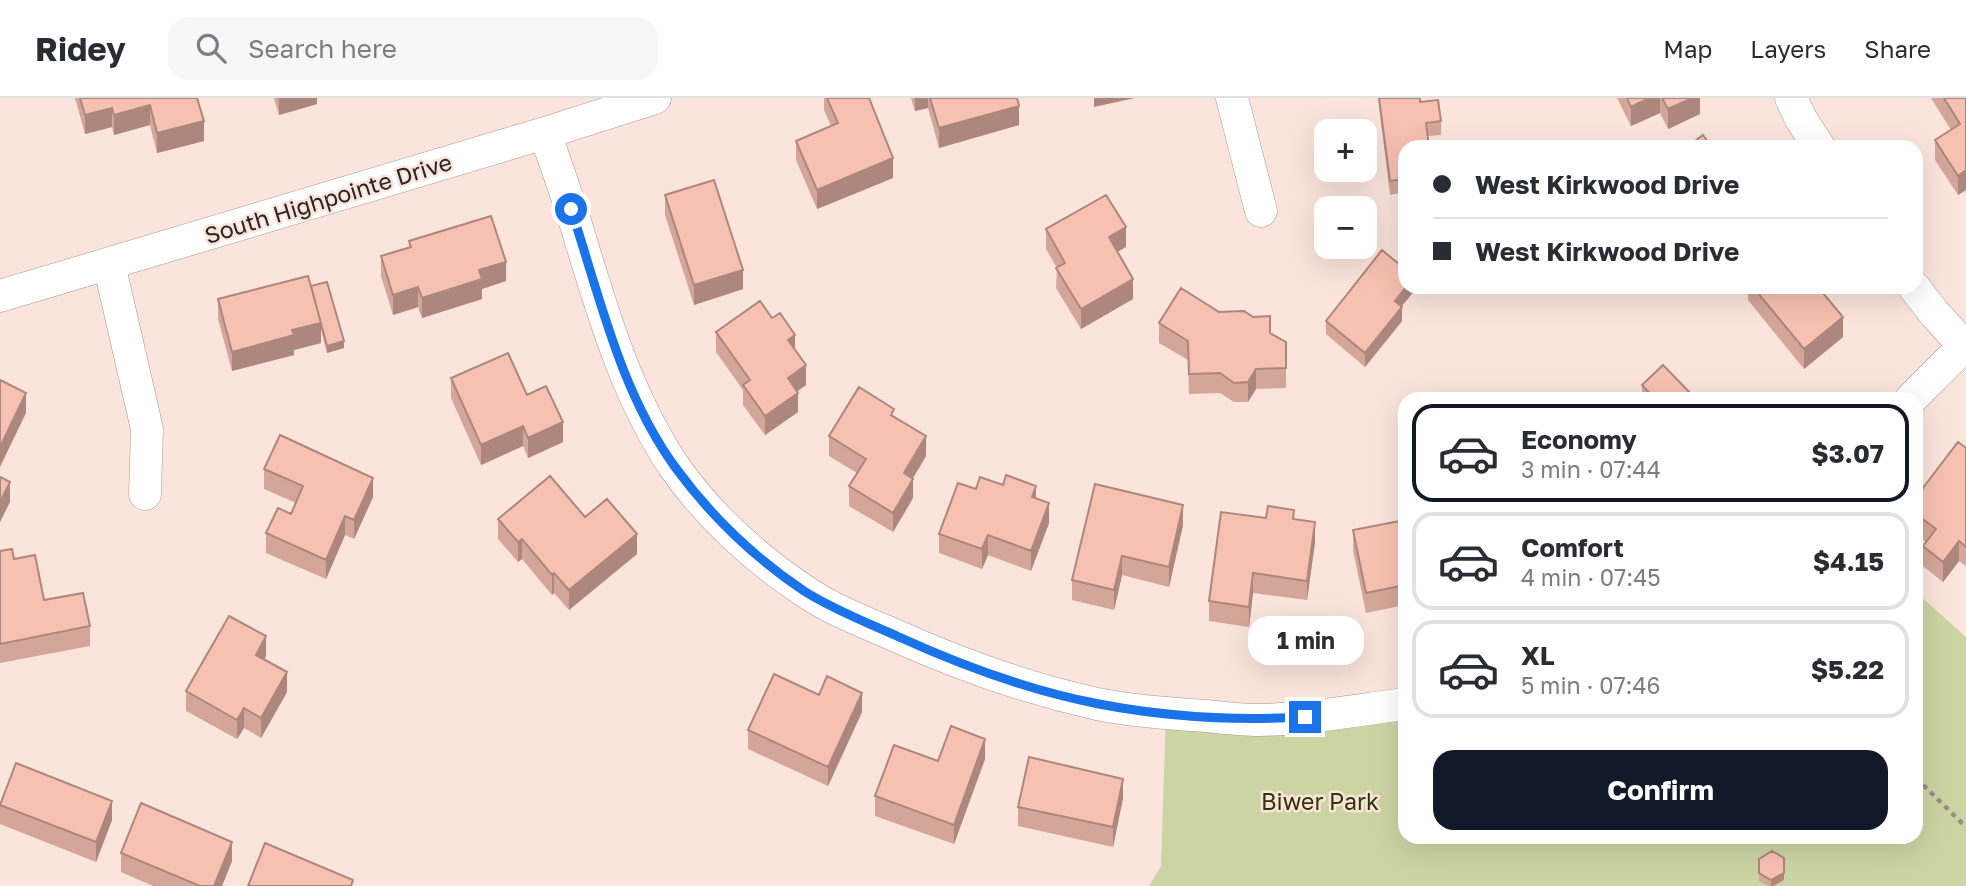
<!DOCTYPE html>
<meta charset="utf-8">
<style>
:root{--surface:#fff;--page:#f7f7f7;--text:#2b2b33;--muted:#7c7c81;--line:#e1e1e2;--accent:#111827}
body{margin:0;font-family:"Golos Text",sans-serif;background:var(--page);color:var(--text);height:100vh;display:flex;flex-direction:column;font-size:26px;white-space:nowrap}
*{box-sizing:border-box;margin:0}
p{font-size:23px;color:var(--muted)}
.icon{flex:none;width:38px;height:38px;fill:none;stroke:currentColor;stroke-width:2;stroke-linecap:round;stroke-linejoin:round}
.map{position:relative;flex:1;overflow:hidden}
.details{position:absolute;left:1398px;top:294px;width:525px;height:452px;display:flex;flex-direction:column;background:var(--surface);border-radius:21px;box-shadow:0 7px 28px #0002}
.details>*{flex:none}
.top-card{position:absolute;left:1398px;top:42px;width:525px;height:154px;border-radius:21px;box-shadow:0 7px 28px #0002;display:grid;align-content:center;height:154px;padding:0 35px;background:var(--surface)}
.buttons{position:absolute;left:1314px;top:21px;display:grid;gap:14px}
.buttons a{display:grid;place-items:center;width:63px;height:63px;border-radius:14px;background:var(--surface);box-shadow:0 7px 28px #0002;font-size:35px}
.end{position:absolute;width:32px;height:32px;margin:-16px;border:9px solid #1a73e8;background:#fff;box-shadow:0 0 0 4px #fff}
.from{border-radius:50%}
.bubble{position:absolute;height:49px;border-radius:21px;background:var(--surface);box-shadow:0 7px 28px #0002;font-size:23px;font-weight:700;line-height:49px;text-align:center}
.top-card b{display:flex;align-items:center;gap:24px;height:66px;font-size:26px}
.top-card b+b{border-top:2px solid var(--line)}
.top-card i{width:18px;height:18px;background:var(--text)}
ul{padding:12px 0 0;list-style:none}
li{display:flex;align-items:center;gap:21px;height:98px;margin:0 14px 10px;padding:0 21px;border:4px solid var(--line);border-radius:21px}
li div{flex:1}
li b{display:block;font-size:26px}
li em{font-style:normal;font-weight:700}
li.on{border-color:var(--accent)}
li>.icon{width:63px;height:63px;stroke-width:1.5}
.button{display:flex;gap:14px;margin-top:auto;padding:14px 35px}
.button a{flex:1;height:80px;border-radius:21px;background:var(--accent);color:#fff;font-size:28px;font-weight:700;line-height:80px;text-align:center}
header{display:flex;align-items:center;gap:42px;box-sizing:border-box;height:98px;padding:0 35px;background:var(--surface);border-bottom:2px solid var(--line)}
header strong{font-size:33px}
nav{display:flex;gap:38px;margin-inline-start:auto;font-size:24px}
.search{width:490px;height:63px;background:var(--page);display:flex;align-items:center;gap:18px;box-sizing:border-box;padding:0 24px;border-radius:21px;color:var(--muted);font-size:26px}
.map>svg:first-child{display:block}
.green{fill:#ccd4a4}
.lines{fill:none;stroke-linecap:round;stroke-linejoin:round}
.minor-casing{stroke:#aa968e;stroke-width:33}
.path{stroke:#9b8c85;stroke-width:4.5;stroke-dasharray:5 5;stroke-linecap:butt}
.minor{stroke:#fff;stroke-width:32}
.wall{fill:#d4a699}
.shaded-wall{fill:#ad877d}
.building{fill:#f7c1b2;stroke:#ad877d;stroke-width:2}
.route{stroke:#1a73e8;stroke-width:9}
.labels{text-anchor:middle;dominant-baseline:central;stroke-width:5;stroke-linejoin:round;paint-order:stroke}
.street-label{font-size:23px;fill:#2c2420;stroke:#fae4db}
.park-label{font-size:23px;fill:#303504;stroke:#fae4db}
</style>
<header>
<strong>Ridey</strong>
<div class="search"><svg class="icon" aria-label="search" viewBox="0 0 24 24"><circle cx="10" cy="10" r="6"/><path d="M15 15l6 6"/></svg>Search here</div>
<nav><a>Map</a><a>Layers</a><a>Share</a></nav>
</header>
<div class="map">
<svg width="1966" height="788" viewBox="0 0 1966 788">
<rect width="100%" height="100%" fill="#fae4db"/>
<!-- green -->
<path class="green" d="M 1916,494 L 1966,539 L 1966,788 L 1149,788 L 1161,768 L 1166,616 L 1405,602 L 1405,738 L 1916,738 Z"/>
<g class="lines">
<defs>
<path id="minor" d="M 1232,0 L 1261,113
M 1791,0 L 1801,21 L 1819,49
M 545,35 C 557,70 570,105 580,140 C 604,219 627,297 673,367 C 707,416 754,459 803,492 C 830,511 862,523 892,536 C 958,566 1026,590 1097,606 C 1133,613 1171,616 1207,618 C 1225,620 1242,622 1260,622 C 1309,621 1357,612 1405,606
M 109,166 L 147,331 L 145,396
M 1914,189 L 1934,215 L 1966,250
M 0,198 L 545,35 L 655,0
M 1911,301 L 1964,248"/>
</defs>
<!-- minor casing -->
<use href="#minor" class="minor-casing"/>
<!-- path -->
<path class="path" d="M 1916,680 L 1966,729"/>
<!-- minor -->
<use href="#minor" class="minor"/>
</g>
<!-- wall -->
<path class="wall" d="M 75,0 L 197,0 L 204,43 L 157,55 L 150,27 L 114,37 L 112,29 L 85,36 Z
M 274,0 L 317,0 L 317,6 L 279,17 Z
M 824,0 L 869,0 L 893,80 L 817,111 L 796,62 L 796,43 L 831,28 L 824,12 Z
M 911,0 L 1017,0 L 1019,27 L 939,50 L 928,10 L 915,13 Z
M 1378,0 L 1420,0 L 1420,4 L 1441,23 L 1441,37 L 1427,38 L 1405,49 L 1405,94 L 1390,97 Z
M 1617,0 L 1700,0 L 1700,16 L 1668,31 L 1660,15 L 1631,28 Z
M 1931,0 L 1966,0 L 1966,92 L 1958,97 L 1935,62 L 1935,42 L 1951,32 Z
M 665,97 L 743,191 L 694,207 L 665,117 Z
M 1046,131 L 1126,149 L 1117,154 L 1133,201 L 1081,231 L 1056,190 L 1057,170 L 1046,151 Z
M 409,143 L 506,183 L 482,191 L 482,201 L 422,220 L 418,209 L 393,217 L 381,178 L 381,158 L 409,149 Z
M 311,188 L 344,250 L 327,255 L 321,232 L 321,245 L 294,252 L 294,257 L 232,273 L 218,221 L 218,201 Z
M 1415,189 L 1415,192 L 1402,208 L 1402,223 L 1365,269 L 1326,236 L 1326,223 Z
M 1748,189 L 1818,189 L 1843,239 L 1804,271 L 1748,202 Z
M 1219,214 L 1286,244 L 1286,290 L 1256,291 L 1248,304 L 1234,304 L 1220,295 L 1189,296 L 1188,262 L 1159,245 L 1159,225 Z
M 716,234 L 795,253 L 806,287 L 797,293 L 798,314 L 765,337 L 743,307 L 743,292 L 716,254 Z
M 451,280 L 527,297 L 563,344 L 528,360 L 523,348 L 481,367 L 451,300 Z
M 1642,287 L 1696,301 L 1642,301 Z
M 894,319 L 926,358 L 913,380 L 913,400 L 893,434 L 849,408 L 849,388 L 857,375 L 829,358 L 829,338 Z
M 1966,350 L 1966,468 L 1959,463 L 1943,484 L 1923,468 L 1923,448 L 1926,444 L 1916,436 L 1916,399 Z
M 264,371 L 373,399 L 354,441 L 345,437 L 326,481 L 266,455 L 266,435 L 291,416 L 296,405 L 264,391 Z
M 1036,400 L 1049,425 L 1031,473 L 988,457 L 982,471 L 939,455 L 939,436 Z
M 585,419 L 637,456 L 569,512 L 554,495 L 552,497 L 522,461 L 518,464 L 498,441 L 498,421 Z
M 1266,420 L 1294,421 L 1315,444 L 1307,502 L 1253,495 L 1249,529 L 1209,523 L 1209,503 Z
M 1405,422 L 1405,507 L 1366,515 L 1353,452 L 1353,432 Z
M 1183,427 L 1169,489 L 1122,477 L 1114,512 L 1072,502 L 1072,482 Z
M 0,453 L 14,461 L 44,502 L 90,528 L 90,548 L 0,565 Z
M 266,558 L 264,562 L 287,594 L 261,640 L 244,630 L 237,641 L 186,613 L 186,593 Z
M 819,597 L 862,614 L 828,688 L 748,651 L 748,632 Z
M 985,661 L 954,746 L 875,718 L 875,698 L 938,663 Z
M 1123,700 L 1113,749 L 1018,728 L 1018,709 Z
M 0,706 L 112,722 L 96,764 L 0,726 Z
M 121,755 L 232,763 L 222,788 L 153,788 L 121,774 Z
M 1759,761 L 1784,782 L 1773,788 L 1769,788 L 1759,783 Z"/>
<!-- shaded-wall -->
<path class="shaded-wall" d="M 279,0 L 317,0 L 317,6 L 279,17 Z
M 915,0 L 928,0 L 928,10 L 915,13 Z
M 1094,0 L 1135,0 L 1094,9 Z
M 1649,0 L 1660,0 L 1660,15 L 1631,28 L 1631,9 Z
M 1692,0 L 1700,0 L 1700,16 L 1668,31 L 1668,11 Z
M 150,7 L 150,27 L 114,37 L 114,17 Z
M 1019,8 L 1019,27 L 939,50 L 939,30 Z
M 112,10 L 112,29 L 85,36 L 85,17 Z
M 204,23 L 204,43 L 157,55 L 157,35 Z
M 893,60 L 893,80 L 817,111 L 817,92 Z
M 1966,72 L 1966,92 L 1958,97 L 1958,78 Z
M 1126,129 L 1126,149 L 1109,158 L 1109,139 Z
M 506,164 L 506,183 L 482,191 L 482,201 L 422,220 L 422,200 L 479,172 Z
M 743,172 L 743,191 L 694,207 L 694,187 Z
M 1133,181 L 1133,201 L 1081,231 L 1081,211 Z
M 418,189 L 418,209 L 393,217 L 393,197 Z
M 1406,189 L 1415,189 L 1415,192 L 1395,216 L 1395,203 Z
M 1402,209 L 1402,223 L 1365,269 L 1365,255 Z
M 1843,219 L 1843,239 L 1804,271 L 1804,251 Z
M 321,225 L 321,245 L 294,252 L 294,257 L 232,273 L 232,254 L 292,232 Z
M 795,237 L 795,256 L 788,242 Z
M 344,243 L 344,250 L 327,255 L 327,248 Z
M 806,267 L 806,287 L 788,300 L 788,280 Z
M 1256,271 L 1256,291 L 1248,304 L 1248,284 Z
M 26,295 L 26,315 L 0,369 L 0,349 Z
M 798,295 L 798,314 L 765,337 L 765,318 Z
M 563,324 L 563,344 L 528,360 L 528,340 Z
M 523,328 L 523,348 L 481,367 L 481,347 Z
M 926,338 L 926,358 L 904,395 L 904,375 Z
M 373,380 L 373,399 L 354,441 L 354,422 Z
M 913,381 L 913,400 L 893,434 L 893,415 Z
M 10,384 L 10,404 L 0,424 L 0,404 Z
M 1036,388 L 1036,408 L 1032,399 Z
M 1049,405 L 1049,425 L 1031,473 L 1031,453 Z
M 1183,407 L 1183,427 L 1169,489 L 1169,469 Z
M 345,418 L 345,437 L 326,481 L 326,462 Z
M 1315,424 L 1315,444 L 1307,502 L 1307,483 Z
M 637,436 L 637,456 L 569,512 L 569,492 Z
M 988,437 L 988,457 L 982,471 L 982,451 Z
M 522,441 L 522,461 L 518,464 L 518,444 Z
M 1959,443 L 1959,463 L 1943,484 L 1943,464 Z
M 1122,458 L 1122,477 L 1114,512 L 1114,492 Z
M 554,475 L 554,495 L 552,497 L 552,477 Z
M 1253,475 L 1253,495 L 1249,529 L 1249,509 Z
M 266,538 L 266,558 L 256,576 L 256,557 Z
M 287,574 L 287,594 L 261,640 L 261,620 Z
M 862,595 L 862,614 L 828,688 L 828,669 Z
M 244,610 L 244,630 L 237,641 L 237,622 Z
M 985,641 L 985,661 L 954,746 L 954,727 Z
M 1123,681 L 1123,700 L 1113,749 L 1113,729 Z
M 112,703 L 112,722 L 96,764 L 96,744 Z
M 232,744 L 232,763 L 222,788 L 214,788 Z
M 1784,775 L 1784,782 L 1773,788 L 1771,788 L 1771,782 Z"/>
<!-- building -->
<path class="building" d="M 80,0 L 197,0 L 204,23 L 157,35 L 150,7 L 114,17 L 112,10 L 85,17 Z
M 827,0 L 869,0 L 893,60 L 817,92 L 796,43 L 838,25 Z
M 930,0 L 1017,0 L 1019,8 L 939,30 Z
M 1379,0 L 1420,0 L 1420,4 L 1438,2 L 1441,23 L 1426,25 L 1429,49 L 1405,49 L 1405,81 L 1390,83 Z
M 1627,0 L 1649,0 L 1631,9 Z
M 1662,0 L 1692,0 L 1668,11 Z
M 1944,0 L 1966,0 L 1966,72 L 1958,78 L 1935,42 L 1960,26 Z
M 1703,37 L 1712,49 L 1687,49 Z
M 714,82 L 743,172 L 694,187 L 665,97 Z
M 1106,97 L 1126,129 L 1109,139 L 1133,181 L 1081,211 L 1056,170 L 1065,165 L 1046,131 Z
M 491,118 L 506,164 L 479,172 L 482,181 L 422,200 L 418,189 L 393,197 L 381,158 L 411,149 L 409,143 Z
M 1382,152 L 1405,171 L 1406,189 L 1395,203 L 1402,209 L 1365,255 L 1326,223 Z
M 308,178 L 321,225 L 292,232 L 294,237 L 232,254 L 218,201 Z
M 327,184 L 344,243 L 327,248 L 311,188 Z
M 1753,189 L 1818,189 L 1843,219 L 1804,251 Z
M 1181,190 L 1219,214 L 1244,213 L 1253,219 L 1270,218 L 1270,235 L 1286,244 L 1286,270 L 1256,271 L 1248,284 L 1234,285 L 1220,275 L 1189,276 L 1188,243 L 1159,225 Z
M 760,203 L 772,220 L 780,215 L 795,237 L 788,242 L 806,267 L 788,280 L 798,295 L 765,318 L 743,287 L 750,282 L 716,234 Z
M 508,255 L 527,297 L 546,288 L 563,324 L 528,340 L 523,328 L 481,347 L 451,280 Z
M 1663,267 L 1696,301 L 1655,301 L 1642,287 Z
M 0,282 L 26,295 L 0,349 Z
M 859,289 L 894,311 L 891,317 L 926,338 L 904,375 L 913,381 L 893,415 L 849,388 L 866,361 L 829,338 Z
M 280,337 L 373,380 L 354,422 L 345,418 L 326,462 L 266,435 L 278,410 L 291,416 L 303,388 L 264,371 Z
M 1958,344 L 1966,350 L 1966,449 L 1959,443 L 1943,464 L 1923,448 L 1936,431 L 1916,416 L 1916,399 Z
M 1006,377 L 1036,388 L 1032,399 L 1049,405 L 1031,453 L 988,437 L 982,451 L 939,436 L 958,385 L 976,391 L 980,379 L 1003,387 Z
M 550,378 L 585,419 L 607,401 L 637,436 L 569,492 L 554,475 L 552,477 L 522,441 L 518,444 L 498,421 Z
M 0,379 L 10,384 L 0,404 Z
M 1095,386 L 1183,407 L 1169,469 L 1122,458 L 1114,492 L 1072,482 Z
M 1268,408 L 1294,412 L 1293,421 L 1315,424 L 1307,483 L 1253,475 L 1249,509 L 1209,503 L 1221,414 L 1266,420 Z
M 1405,422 L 1405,487 L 1366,495 L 1353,432 Z
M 12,451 L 14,461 L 35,457 L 44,502 L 83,495 L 90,528 L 0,546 L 0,453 Z
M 229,518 L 266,538 L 256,557 L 287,574 L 261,620 L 244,610 L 237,622 L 186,593 Z
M 774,576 L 819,597 L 827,578 L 862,595 L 828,669 L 748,632 Z
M 951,628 L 985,641 L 954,727 L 875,698 L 894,647 L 938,663 Z
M 1029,659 L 1123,681 L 1113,729 L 1018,709 Z
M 16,665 L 112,703 L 96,744 L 0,707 Z
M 141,705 L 232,744 L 214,788 L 200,788 L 121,755 Z
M 265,745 L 353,782 L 351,788 L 248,788 Z
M 1772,753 L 1784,760 L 1784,775 L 1771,782 L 1759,775 L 1759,761 Z"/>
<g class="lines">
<!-- route -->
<path class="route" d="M 571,111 C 600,199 620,293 675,369 C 710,417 755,460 804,493 C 834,512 868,525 899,539 C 963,568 1030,593 1099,606 C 1167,619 1237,623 1305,619"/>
</g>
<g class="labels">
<!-- street labels -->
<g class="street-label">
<text transform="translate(328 100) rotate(-17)">South Highpointe Drive</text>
</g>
<!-- park labels -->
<g class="park-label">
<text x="1320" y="703">Biwer Park</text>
</g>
</g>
</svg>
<div class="buttons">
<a>+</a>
<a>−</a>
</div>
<i class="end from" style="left:571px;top:111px"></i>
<i class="end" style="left:1305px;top:619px"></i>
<div class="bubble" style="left:1248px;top:518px;width:116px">1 min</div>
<div class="top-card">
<b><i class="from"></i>West Kirkwood Drive</b>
<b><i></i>West Kirkwood Drive</b>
</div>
<section class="details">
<ul>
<li class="on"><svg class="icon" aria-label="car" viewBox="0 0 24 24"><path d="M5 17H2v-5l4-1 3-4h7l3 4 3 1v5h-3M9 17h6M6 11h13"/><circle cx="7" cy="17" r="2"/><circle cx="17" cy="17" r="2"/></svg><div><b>Economy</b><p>3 min · 07:44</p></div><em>$3.07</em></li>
<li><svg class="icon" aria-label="car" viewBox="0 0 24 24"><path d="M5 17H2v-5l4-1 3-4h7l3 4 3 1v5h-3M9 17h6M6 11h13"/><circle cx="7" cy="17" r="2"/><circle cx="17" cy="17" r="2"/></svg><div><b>Comfort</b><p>4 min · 07:45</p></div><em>$4.15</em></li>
<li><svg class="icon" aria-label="car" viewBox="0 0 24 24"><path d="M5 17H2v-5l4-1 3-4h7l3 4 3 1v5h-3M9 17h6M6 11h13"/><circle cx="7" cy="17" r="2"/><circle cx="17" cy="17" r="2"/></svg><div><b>XL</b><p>5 min · 07:46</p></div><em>$5.22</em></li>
</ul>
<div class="button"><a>Confirm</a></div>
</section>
</div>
